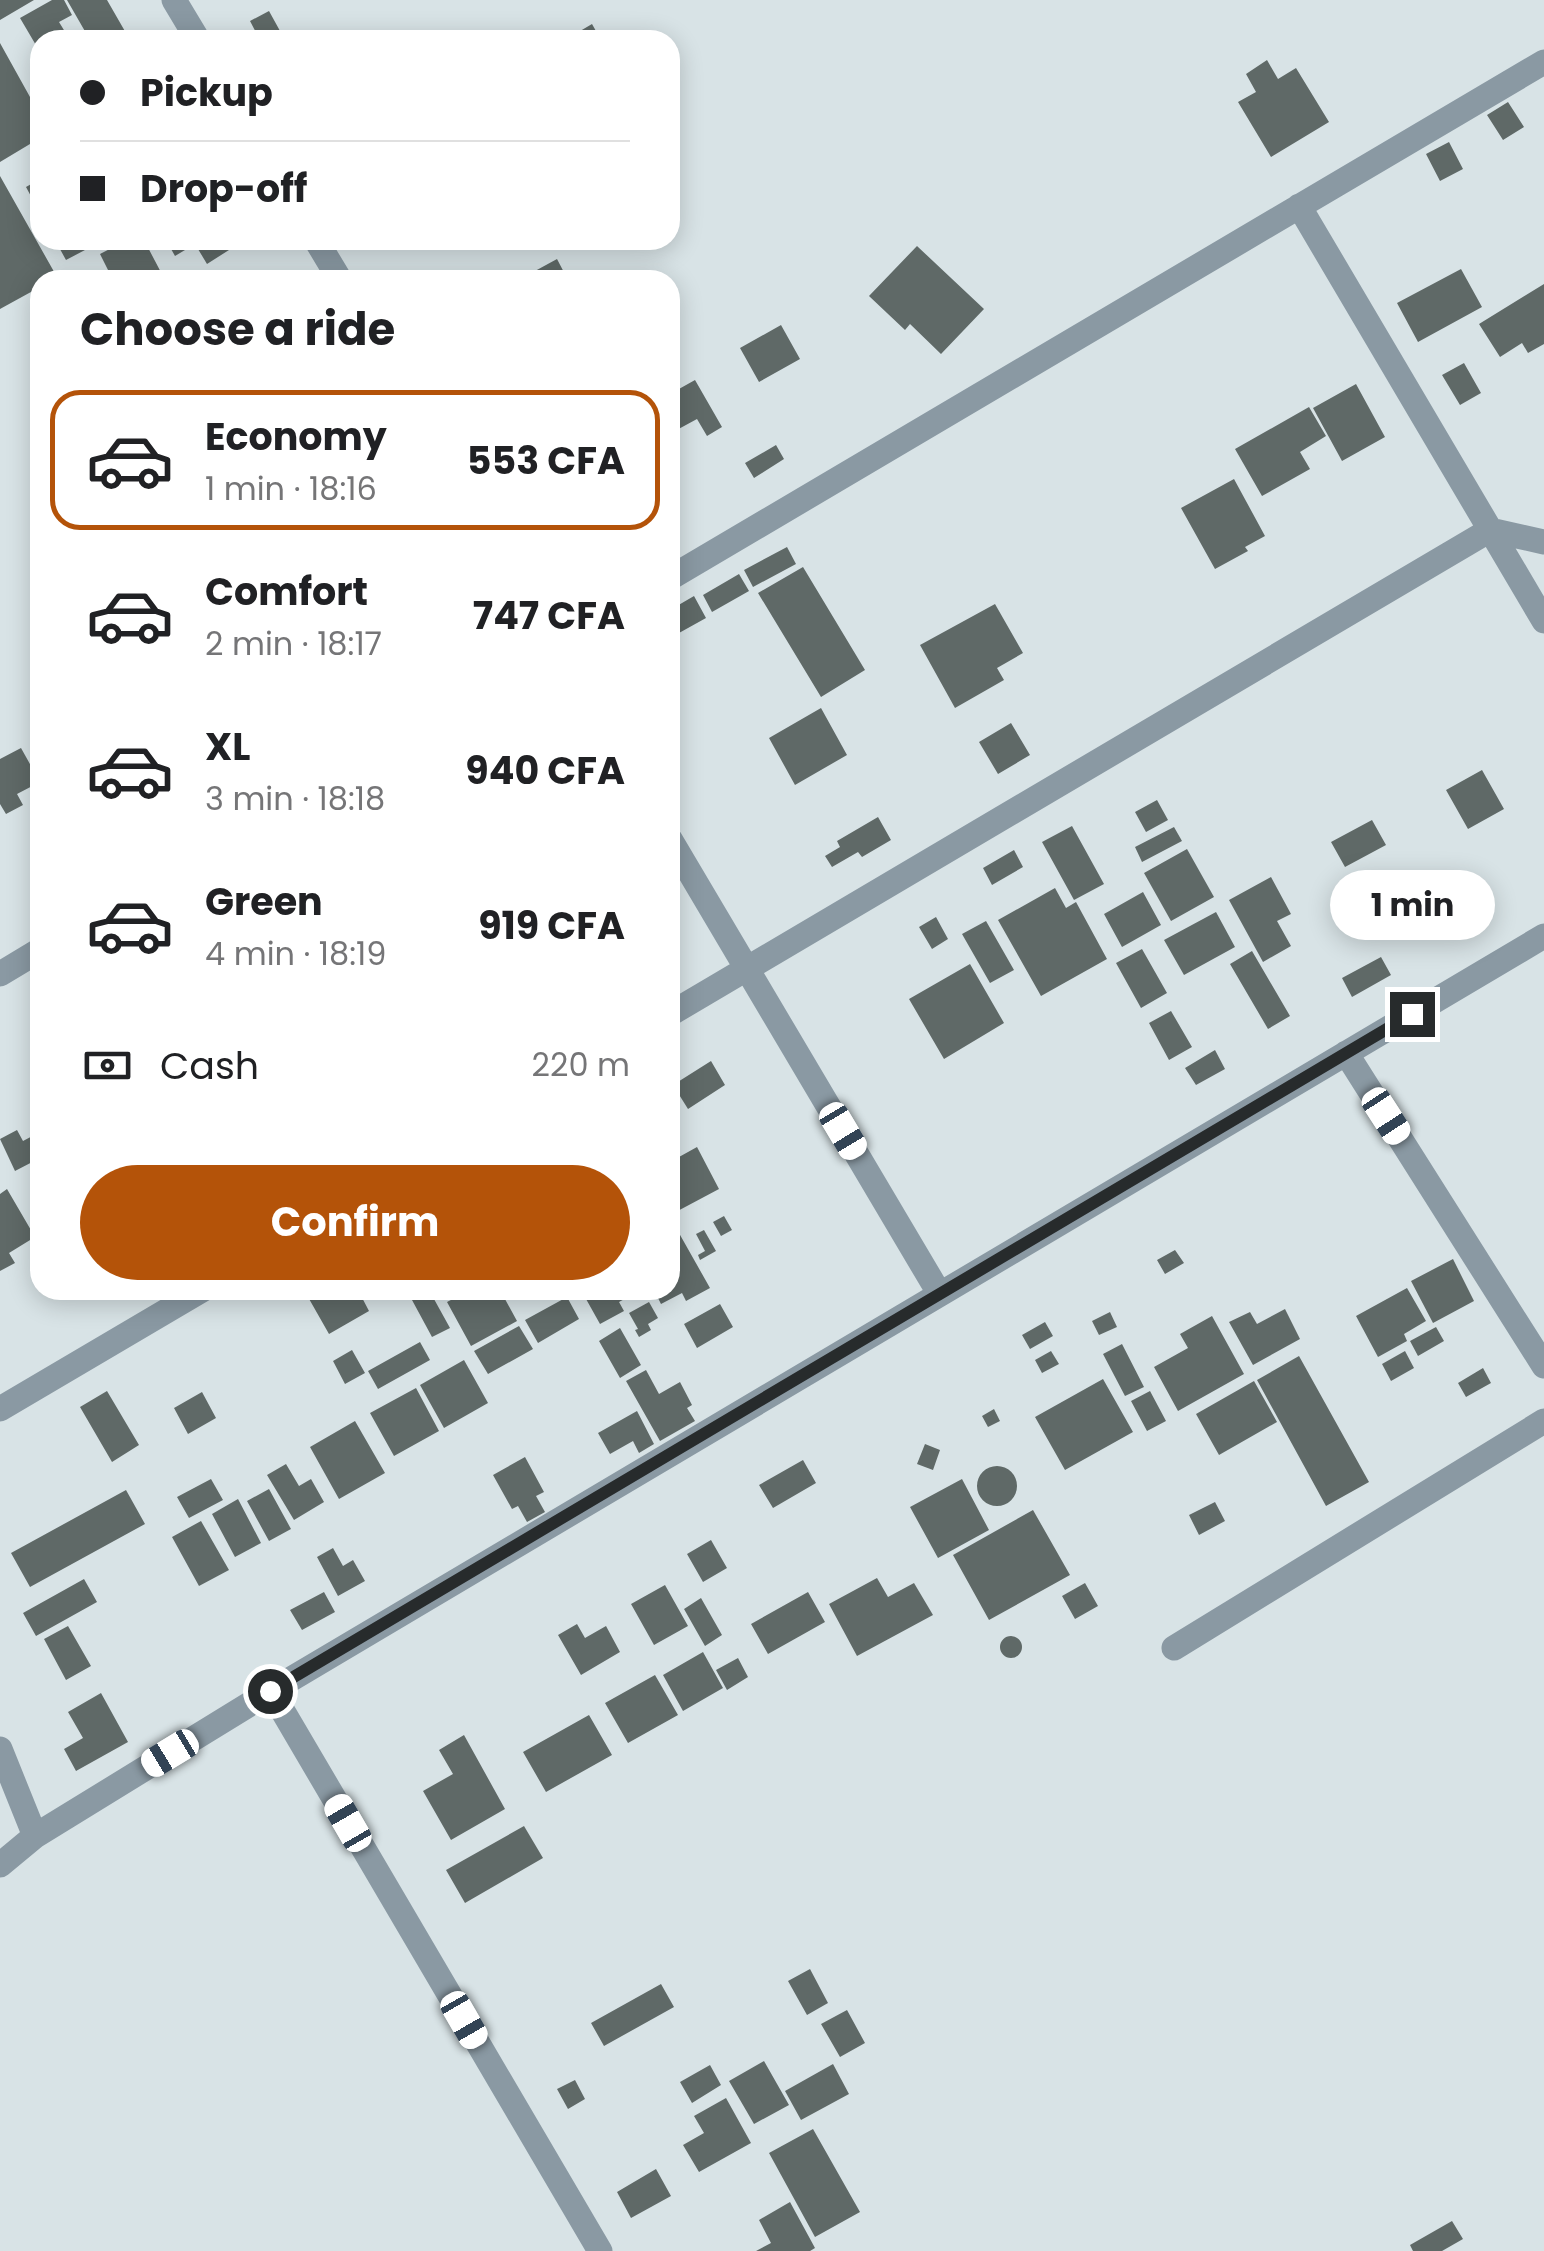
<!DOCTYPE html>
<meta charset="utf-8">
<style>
:root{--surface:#fff;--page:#f2f2f2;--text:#202124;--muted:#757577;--line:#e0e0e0;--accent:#b45309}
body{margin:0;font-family:Poppins,sans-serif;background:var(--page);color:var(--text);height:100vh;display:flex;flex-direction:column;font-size:38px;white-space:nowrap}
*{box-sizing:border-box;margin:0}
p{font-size:32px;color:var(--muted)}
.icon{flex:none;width:55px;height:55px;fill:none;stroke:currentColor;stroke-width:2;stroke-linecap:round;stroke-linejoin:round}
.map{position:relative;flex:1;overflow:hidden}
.side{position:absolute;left:30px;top:270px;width:650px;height:1030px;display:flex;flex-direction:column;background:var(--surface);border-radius:30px;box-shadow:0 5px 25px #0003}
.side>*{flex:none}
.banner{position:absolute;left:30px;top:30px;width:650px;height:220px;border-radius:30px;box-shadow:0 5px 25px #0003;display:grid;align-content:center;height:220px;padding:0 50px;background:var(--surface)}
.end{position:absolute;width:45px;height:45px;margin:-22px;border:12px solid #272b2c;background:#fff;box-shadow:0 0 0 5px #fff}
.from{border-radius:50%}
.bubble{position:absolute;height:70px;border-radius:35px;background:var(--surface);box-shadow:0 5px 25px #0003;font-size:32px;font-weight:700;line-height:70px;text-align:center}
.car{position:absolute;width:30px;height:60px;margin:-30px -15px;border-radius:12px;box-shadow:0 0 8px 2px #0007;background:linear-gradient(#fff 24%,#345 0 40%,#fff 0 76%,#345 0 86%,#fff 0)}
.banner b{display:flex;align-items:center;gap:35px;height:95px;font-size:38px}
.banner b+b{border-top:2px solid var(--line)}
.banner i{width:25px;height:25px;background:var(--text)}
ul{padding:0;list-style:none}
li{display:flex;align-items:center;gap:30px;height:140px;margin:0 20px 15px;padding:0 30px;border:5px solid transparent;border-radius:30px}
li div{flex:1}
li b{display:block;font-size:38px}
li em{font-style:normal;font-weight:700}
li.on{border-color:var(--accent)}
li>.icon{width:90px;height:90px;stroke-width:1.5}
h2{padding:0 50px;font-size:45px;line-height:120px}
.pay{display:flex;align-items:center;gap:25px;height:110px;padding:0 50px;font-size:38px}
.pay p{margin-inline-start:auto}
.button{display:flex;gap:20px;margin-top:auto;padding:20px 50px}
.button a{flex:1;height:115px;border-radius:60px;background:var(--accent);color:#fff;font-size:40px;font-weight:700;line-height:115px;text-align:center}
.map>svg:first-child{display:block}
.building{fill:#5f6967}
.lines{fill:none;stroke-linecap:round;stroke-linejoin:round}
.minor{stroke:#8a99a3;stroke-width:25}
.route{stroke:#272b2c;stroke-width:12}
</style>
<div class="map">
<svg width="1544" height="2251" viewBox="0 0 1544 2251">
<rect width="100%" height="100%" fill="#d8e3e6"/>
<!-- building -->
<path class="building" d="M 0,0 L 34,0 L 0,20 Z
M 52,0 L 64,0 L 72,15 L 59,22 L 70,40 L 40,40 L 40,52 L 20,18 Z
M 67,0 L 107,0 L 130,40 L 90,40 Z
M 269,11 L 285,40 L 260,40 L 250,21 Z
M 592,24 L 601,40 L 572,40 L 570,37 Z
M 0,43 L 40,115 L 40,138 L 0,162 Z
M 1267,60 L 1278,79 L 1296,68 L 1329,122 L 1271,157 L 1238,102 L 1256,92 L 1246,74 Z
M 1508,102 L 1524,127 L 1503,140 L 1487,115 Z
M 1449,142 L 1463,169 L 1440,181 L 1426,154 Z
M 0,176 L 57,277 L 52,280 L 40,280 L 40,287 L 0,309 Z
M 40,179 L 40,213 L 26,187 Z
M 55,240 L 104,240 L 66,260 Z
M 127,240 L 144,240 L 165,280 L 113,280 L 100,254 Z
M 166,240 L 223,240 L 229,250 L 207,264 L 195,244 L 175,256 Z
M 917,246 L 984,309 L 941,354 L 910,324 L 905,330 L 869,296 Z
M 557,259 L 568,280 L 540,280 L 535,271 Z
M 1461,269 L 1482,307 L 1418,342 L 1397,303 Z
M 1544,284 L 1544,344 L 1528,353 L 1522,343 L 1500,357 L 1479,324 Z
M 781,325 L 800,359 L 759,382 L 740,348 Z
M 1464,363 L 1481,393 L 1460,405 L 1442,375 Z
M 695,380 L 722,427 L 707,436 L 697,419 L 673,432 L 670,427 L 670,394 Z
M 1356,384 L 1385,437 L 1342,461 L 1313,408 Z
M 1309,407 L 1326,436 L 1300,452 L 1310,469 L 1262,496 L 1235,449 Z
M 776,445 L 784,459 L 754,478 L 745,463 Z
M 1234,479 L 1265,536 L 1245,547 L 1248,551 L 1215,569 L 1181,508 Z
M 787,547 L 796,564 L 753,587 L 744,570 Z
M 803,567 L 865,670 L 821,697 L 758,593 Z
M 739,574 L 749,591 L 712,612 L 703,595 Z
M 694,596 L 706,618 L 670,638 L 670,610 Z
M 995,604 L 1023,653 L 997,668 L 1004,680 L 955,708 L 920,645 Z
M 821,708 L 847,755 L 795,785 L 769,738 Z
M 1011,723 L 1030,755 L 998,774 L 979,742 Z
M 21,748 L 40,782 L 17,794 L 23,805 L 6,814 L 0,804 L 0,759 Z
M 1482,770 L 1504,809 L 1468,829 L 1446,790 Z
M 1157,800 L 1168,820 L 1146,832 L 1135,812 Z
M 878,817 L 891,840 L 862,857 L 858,852 L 832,867 L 825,856 L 840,847 L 837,841 Z
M 1372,820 L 1386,845 L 1345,867 L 1331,842 Z
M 1072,826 L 1104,884 L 1074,900 L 1042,842 Z
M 1174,827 L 1182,841 L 1142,862 L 1135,847 Z
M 1187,849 L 1214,897 L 1171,921 L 1144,873 Z
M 1014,850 L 1023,867 L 992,885 L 983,868 Z
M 1472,873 L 1493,909 L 1445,936 L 1425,900 Z
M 1376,876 L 1386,896 L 1367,906 L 1357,886 Z
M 1271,877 L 1291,914 L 1277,921 L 1291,946 L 1263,962 L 1229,900 Z
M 1055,888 L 1066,908 L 1076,902 L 1107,959 L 1041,996 L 998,920 Z
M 1143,892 L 1161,925 L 1122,947 L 1104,914 Z
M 1216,912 L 1235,947 L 1184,975 L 1164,940 Z
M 936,917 L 948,939 L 932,949 L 919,927 Z
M 986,921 L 1014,970 L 990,983 L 962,934 Z
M 1142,949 L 1167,993 L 1141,1008 L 1116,963 Z
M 1252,951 L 1290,1016 L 1268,1029 L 1230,964 Z
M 1381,957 L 1391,975 L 1352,997 L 1342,978 Z
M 970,964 L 1004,1023 L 944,1059 L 909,999 Z
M 1171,1011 L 1192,1047 L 1169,1060 L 1149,1023 Z
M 1215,1050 L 1225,1069 L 1196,1085 L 1185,1068 Z
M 711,1061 L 725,1085 L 688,1109 L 673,1085 Z
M 17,1130 L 23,1141 L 40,1132 L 40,1158 L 15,1171 L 0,1139 Z
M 697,1147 L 719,1189 L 672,1214 L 670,1210 L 670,1162 Z
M 7,1189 L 35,1237 L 9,1253 L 15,1263 L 0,1271 L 0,1194 Z
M 724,1216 L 732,1230 L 721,1236 L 713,1222 Z
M 675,1226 L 710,1288 L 686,1301 L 682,1293 L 661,1304 L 654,1290 L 670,1290 L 670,1229 Z
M 704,1230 L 716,1251 L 700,1260 L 698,1255 L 705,1251 L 696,1234 Z
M 1175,1250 L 1184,1263 L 1165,1274 L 1157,1260 Z
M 1453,1259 L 1474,1301 L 1433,1323 L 1411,1281 Z
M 1407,1288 L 1426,1321 L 1404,1334 L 1407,1341 L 1378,1357 L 1356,1316 Z
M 304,1290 L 358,1290 L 369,1311 L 329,1334 Z
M 429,1290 L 450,1328 L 432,1337 L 412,1300 Z
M 470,1290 L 500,1290 L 517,1321 L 471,1346 L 447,1302 Z
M 581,1290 L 641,1290 L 619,1302 L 624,1311 L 600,1324 Z
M 567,1297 L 579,1319 L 538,1343 L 525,1320 Z
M 649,1302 L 658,1318 L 648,1324 L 651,1330 L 639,1337 L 635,1330 L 638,1329 L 629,1313 Z
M 720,1304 L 733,1327 L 697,1348 L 684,1324 Z
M 1285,1309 L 1300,1339 L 1253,1365 L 1229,1322 L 1250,1312 L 1257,1324 Z
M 1110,1312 L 1117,1327 L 1099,1335 L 1092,1321 Z
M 1212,1316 L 1244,1374 L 1178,1411 L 1154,1367 L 1188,1348 L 1180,1334 Z
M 1045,1322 L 1053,1336 L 1030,1349 L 1022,1335 Z
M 519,1326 L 533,1349 L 488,1374 L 474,1351 Z
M 1436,1327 L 1444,1341 L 1418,1356 L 1410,1341 Z
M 620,1328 L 641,1365 L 620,1378 L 599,1341 Z
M 420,1342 L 430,1360 L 378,1389 L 368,1371 Z
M 1122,1344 L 1144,1387 L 1125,1396 L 1103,1354 Z
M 352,1350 L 365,1373 L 345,1384 L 333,1361 Z
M 1051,1351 L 1059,1364 L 1042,1373 L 1035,1360 Z
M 1405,1351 L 1414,1368 L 1391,1381 L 1382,1364 Z
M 1299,1356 L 1369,1482 L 1326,1506 L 1257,1380 Z
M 464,1360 L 488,1403 L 444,1428 L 420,1385 Z
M 1483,1368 L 1491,1383 L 1466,1397 L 1458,1383 Z
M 646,1370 L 659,1394 L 680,1382 L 692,1405 L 687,1408 L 695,1421 L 660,1441 L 626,1381 Z
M 1103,1379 L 1133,1432 L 1065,1470 L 1035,1417 Z
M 1254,1381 L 1277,1422 L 1219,1455 L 1196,1414 Z
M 416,1388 L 439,1431 L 394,1456 L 370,1413 Z
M 107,1391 L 139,1445 L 112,1462 L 80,1407 Z
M 1150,1391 L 1166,1421 L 1147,1431 L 1131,1401 Z
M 202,1392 L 216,1418 L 188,1434 L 174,1408 Z
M 994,1409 L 1000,1421 L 988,1427 L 982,1416 Z
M 637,1411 L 654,1444 L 639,1453 L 633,1441 L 610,1454 L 598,1433 Z
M 355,1421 L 385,1473 L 339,1499 L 310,1447 Z
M 925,1444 L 940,1450 L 933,1470 L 917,1464 Z
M 525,1457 L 544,1492 L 536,1496 L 545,1512 L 527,1522 L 518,1506 L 512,1509 L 493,1475 Z
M 803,1460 L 816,1483 L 773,1508 L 759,1485 Z
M 286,1464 L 299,1486 L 311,1479 L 324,1502 L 294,1520 L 267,1475 Z
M977 1486a20 20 0 1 1 40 0a20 20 0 1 1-40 0Z
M 211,1479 L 223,1500 L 189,1518 L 177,1497 Z
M 962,1479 L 989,1530 L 938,1558 L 910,1507 Z
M 269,1489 L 291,1529 L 269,1541 L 247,1501 Z
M 126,1490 L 145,1524 L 30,1587 L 11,1553 Z
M 238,1499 L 261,1543 L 235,1557 L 212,1514 Z
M 1215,1502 L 1225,1521 L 1199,1535 L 1189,1515 Z
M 1033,1510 L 1070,1575 L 989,1620 L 953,1555 Z
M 201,1521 L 229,1570 L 199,1586 L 172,1537 Z
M 711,1540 L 727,1568 L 703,1582 L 687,1554 Z
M 333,1548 L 343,1566 L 353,1560 L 365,1581 L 338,1596 L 317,1557 Z
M 877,1578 L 888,1597 L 914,1583 L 933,1615 L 857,1656 L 829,1604 Z
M 84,1579 L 97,1602 L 36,1636 L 23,1613 Z
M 1085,1583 L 1098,1606 L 1075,1619 L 1062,1596 Z
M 665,1585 L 688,1626 L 654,1645 L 631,1604 Z
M 324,1592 L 335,1612 L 302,1630 L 290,1610 Z
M 808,1592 L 825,1622 L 768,1654 L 751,1624 Z
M 701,1598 L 722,1635 L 705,1646 L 684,1609 Z
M 577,1624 L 585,1638 L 606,1626 L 620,1652 L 581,1675 L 558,1635 Z
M 68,1626 L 91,1666 L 66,1680 L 44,1639 Z
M1000 1647a11 11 0 1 1 22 0a11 11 0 1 1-22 0Z
M 703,1652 L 723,1688 L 683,1711 L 663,1675 Z
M 738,1658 L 748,1677 L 727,1690 L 716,1670 Z
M 655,1675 L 678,1715 L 628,1743 L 605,1703 Z
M 101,1693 L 128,1742 L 76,1771 L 64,1749 L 83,1738 L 68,1712 Z
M 589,1715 L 612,1755 L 546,1792 L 523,1752 Z
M 464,1735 L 505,1809 L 451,1840 L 423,1791 L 453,1774 L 439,1750 Z
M 524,1826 L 543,1858 L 465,1903 L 446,1870 Z
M 810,1969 L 828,2003 L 807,2015 L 788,1981 Z
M 661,1984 L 674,2007 L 604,2046 L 591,2023 Z
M 847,2010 L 865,2043 L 840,2057 L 821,2024 Z
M 764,2061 L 789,2105 L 754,2124 L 729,2081 Z
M 833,2064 L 849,2094 L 801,2120 L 785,2091 Z
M 710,2065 L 721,2085 L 692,2103 L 680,2082 Z
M 575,2080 L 585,2099 L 568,2109 L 557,2089 Z
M 726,2098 L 751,2143 L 699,2172 L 683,2145 L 704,2133 L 694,2116 Z
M 813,2129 L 860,2212 L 815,2237 L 769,2153 Z
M 656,2169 L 671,2196 L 631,2218 L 617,2192 Z
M 790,2202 L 815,2248 L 810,2251 L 756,2251 L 771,2243 L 759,2220 Z
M 1452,2221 L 1463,2239 L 1442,2251 L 1413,2251 L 1410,2245 Z"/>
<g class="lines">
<!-- minor -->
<path class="minor" d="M 174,0 L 198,40
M 1299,206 L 1544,621
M 316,240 L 340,280
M 670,578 L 1544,62
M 670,839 L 939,1293
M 0,974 L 40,950
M 670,1014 L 1490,530 L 1544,542
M 1346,1053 L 1544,1366
M 0,1409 L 202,1290
M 1174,1648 L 1544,1421
M 271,1691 L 600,2251
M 0,1749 L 35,1836
M 0,1865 L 35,1836 L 271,1691 L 1544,936"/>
</g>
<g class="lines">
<!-- route -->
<path class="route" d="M 270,1691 L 1412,1014"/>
</g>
</svg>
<i class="end from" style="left:270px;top:1691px"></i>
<i class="end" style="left:1412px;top:1014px"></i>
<div class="bubble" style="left:1330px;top:870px;width:165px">1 min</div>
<i class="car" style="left:1386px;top:1116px;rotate:147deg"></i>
<i class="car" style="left:843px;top:1131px;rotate:149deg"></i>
<i class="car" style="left:170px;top:1753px;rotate:239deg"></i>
<i class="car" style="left:348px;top:1823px;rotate:330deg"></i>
<i class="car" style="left:464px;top:2020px;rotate:150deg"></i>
<div class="banner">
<b><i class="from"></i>Pickup</b>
<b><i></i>Drop-off</b>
</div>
<section class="side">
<h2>Choose a ride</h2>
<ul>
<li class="on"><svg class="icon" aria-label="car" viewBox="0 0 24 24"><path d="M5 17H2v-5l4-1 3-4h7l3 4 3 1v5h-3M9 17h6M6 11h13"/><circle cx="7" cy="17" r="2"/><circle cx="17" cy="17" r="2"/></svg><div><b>Economy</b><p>1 min · 18:16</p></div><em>553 CFA</em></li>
<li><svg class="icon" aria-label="car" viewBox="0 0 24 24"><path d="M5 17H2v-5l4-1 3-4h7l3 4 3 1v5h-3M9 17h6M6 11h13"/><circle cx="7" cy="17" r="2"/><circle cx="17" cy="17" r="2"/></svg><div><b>Comfort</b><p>2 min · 18:17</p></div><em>747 CFA</em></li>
<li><svg class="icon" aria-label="car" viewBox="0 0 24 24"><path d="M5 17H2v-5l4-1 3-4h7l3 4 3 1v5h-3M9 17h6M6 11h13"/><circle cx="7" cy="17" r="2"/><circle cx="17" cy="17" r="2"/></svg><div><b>XL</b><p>3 min · 18:18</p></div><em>940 CFA</em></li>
<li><svg class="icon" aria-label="car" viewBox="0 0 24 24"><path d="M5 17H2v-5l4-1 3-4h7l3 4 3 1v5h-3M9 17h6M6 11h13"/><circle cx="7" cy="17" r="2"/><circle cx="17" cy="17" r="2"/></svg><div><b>Green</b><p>4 min · 18:19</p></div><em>919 CFA</em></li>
</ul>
<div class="pay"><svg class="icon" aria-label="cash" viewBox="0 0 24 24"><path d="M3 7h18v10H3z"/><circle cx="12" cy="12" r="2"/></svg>Cash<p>220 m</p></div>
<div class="button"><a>Confirm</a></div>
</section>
</div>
